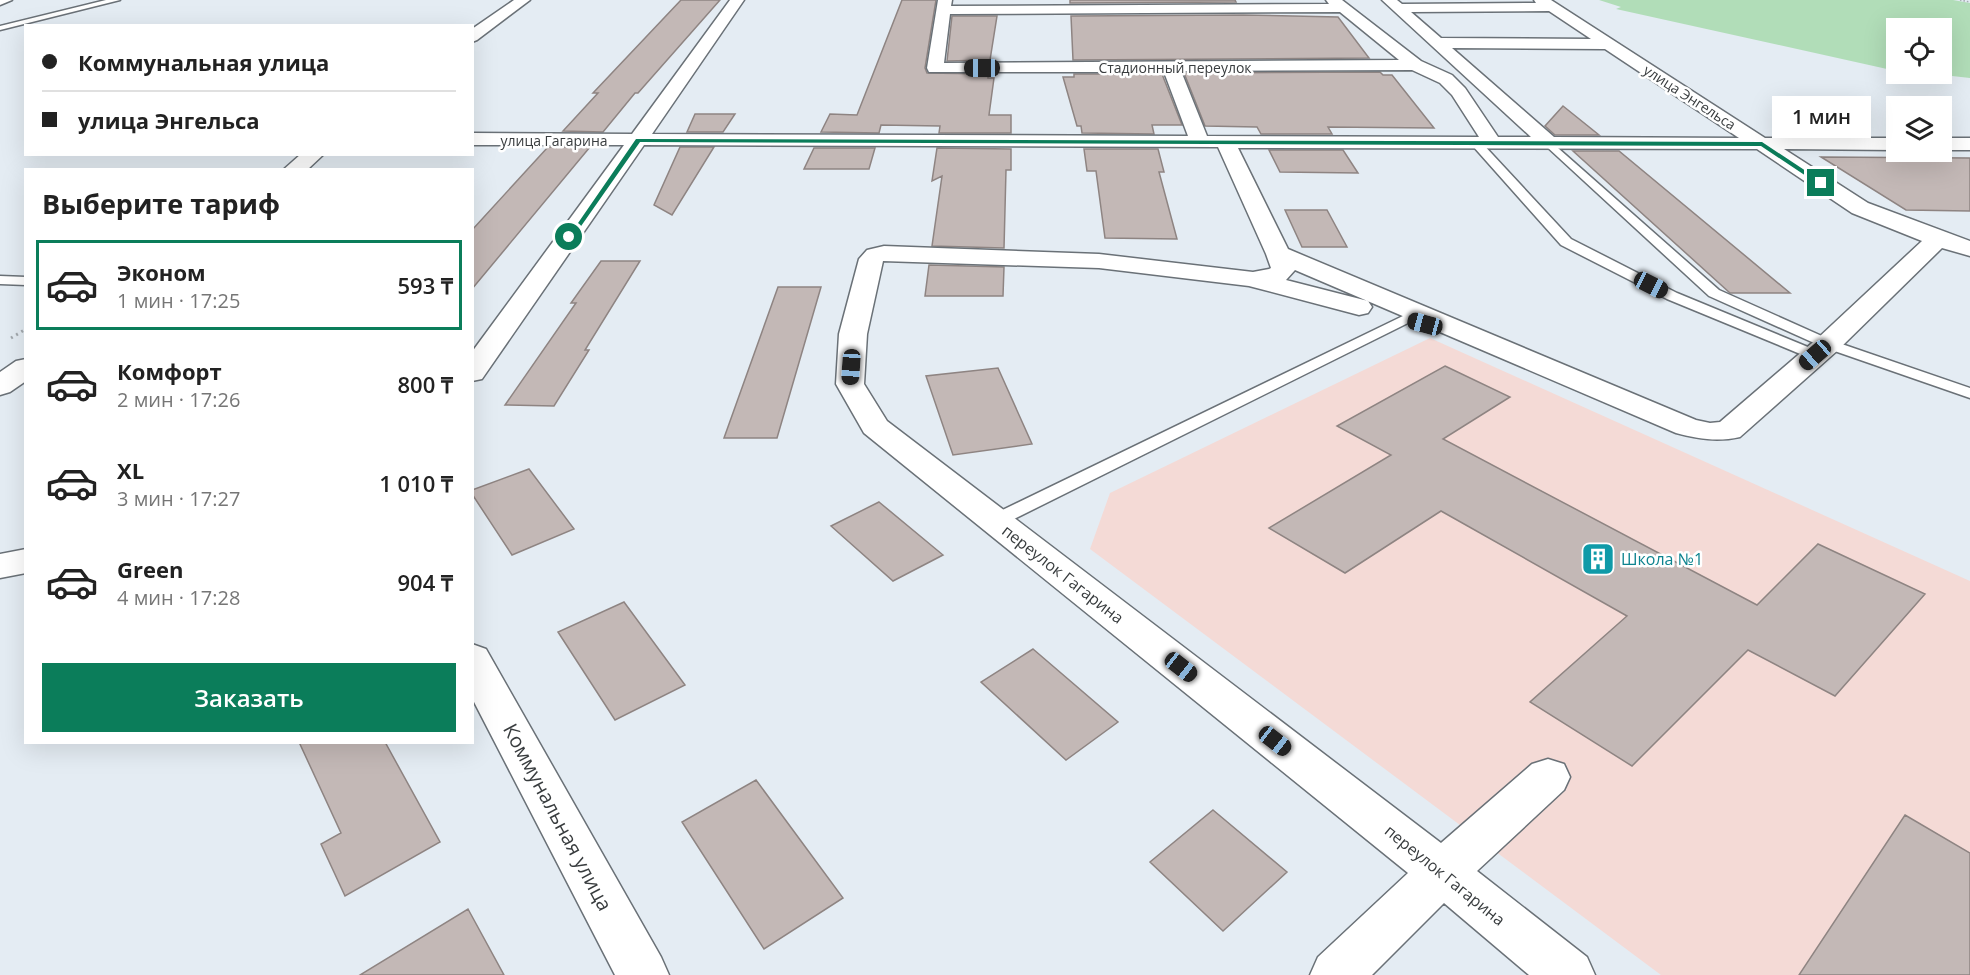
<!DOCTYPE html>
<html lang="ru">
<meta charset="utf-8">
<style>
:root{--surface:#fff;--page:#f6f6f6;--text:#222;--muted:#767676;--line:#e0e0e0;--accent:#0b7d5a}
body{margin:0;font-family:"Open Sans",sans-serif;background:var(--page);color:var(--text);height:100vh;display:flex;flex-direction:column;font-size:22px;white-space:nowrap}
*{box-sizing:border-box;margin:0}
p{font-size:20px;color:var(--muted)}
.icon{flex:none;width:33px;height:33px;fill:none;stroke:currentColor;stroke-width:2;stroke-linecap:round;stroke-linejoin:round}
.map{position:relative;flex:1;overflow:hidden}
.drawer{position:absolute;left:24px;top:168px;width:450px;height:576px;display:flex;flex-direction:column;background:var(--surface);border-radius:0px;box-shadow:0 6px 24px #0002}
.drawer>*{flex:none}
.hud{position:absolute;left:24px;top:24px;width:450px;height:132px;border-radius:0px;box-shadow:0 6px 24px #0002;display:grid;align-content:center;height:132px;padding:0 18px;background:var(--surface)}
.controls{position:absolute;left:1886px;top:18px;display:grid;gap:12px}
.controls a{display:grid;place-items:center;width:66px;height:66px;border-radius:0px;background:var(--surface);box-shadow:0 6px 24px #0002;font-size:30px}
.end{position:absolute;width:27px;height:27px;margin:-14px;border:8px solid #0b7d5a;background:#fff;box-shadow:0 0 0 3px #fff}
.from{border-radius:50%}
.bubble{position:absolute;height:42px;border-radius:0px;background:var(--surface);box-shadow:0 6px 24px #0002;font-size:20px;font-weight:600;line-height:42px;text-align:center}
.car{position:absolute;width:18px;height:36px;margin:-18px -9px;border-radius:8px;box-shadow:0 0 4px 2px #0007;background:linear-gradient(#222 24%,#8ab4d8 0 40%,#222 0 76%,#8ab4d8 0 86%,#222 0)}
.hud b{display:flex;align-items:center;gap:21px;height:57px;font-size:22px}
.hud b+b{border-top:2px solid var(--line)}
.hud i{width:15px;height:15px;background:var(--text)}
ul{padding:0;list-style:none}
li{display:flex;align-items:center;gap:18px;height:90px;margin:0 12px 9px;padding:0 6px;border:3px solid transparent;border-radius:0px}
li div{flex:1}
li b{display:block;font-size:22px}
li em{font-style:normal;font-weight:600}
li.on{border-color:var(--accent)}
li>.icon{width:54px;height:54px;stroke-width:1.5}
h2{padding:0 18px;font-size:27px;line-height:72px}
.primary-button{display:flex;gap:12px;margin-top:auto;padding:12px 18px}
.primary-button a{flex:1;height:69px;border-radius:0px;background:var(--accent);color:#fff;font-size:24px;font-weight:600;line-height:69px;text-align:center}
.map>svg:first-child{display:block}
.education{fill:#f4dad6}
.green{fill:#b1ddb8}
.building{fill:#c3b8b6;stroke:#8e8482;stroke-width:1.5}
.lines{fill:none;stroke-linecap:round;stroke-linejoin:round}
.lane-casing{stroke:#6a7177;stroke-width:3}
.street-casing{stroke:#6a7177;stroke-width:3}
.secondary-casing{stroke:#6a7177;stroke-width:3}
.path-far1{stroke:#a3a9ae;stroke-width:1.5;stroke-dasharray:1.5 2;stroke-linecap:butt}
.path{stroke:#a3a9ae;stroke-width:3;stroke-dasharray:2 4;stroke-linecap:butt}
.lane{fill:#fff;fill-rule:evenodd}
.street{fill:#fff;fill-rule:evenodd}
.secondary{fill:#fff;fill-rule:evenodd}
.route{fill:#0b7d5a}
.labels{text-anchor:middle;dominant-baseline:central;stroke-width:5;stroke-linejoin:round;paint-order:stroke}
.far-street-label{font-size:14px;fill:#383c3e;stroke:#fff}
.culture-label{font-size:16px;fill:#0d838f;stroke:#fff;text-anchor:start}
.street-label{font-size:16px;fill:#383c3e;stroke:#fff}
.near-street-label{font-size:20px;fill:#383c3e;stroke:#fff}
</style>
<div class="map">
<svg width="1970" height="975" viewBox="0 0 1970 975">
<rect width="100%" height="100%" fill="#e4ecf3"/>
<!-- education -->
<path class="education" d="M 1430,338 L 1970,581 L 1970,975 L 1661,975 L 1090,549 L 1110,493 Z"/>
<!-- green -->
<path class="green" d="M 1599,0 L 1953,0 L 1970,3 L 1970,78 L 1934,74 L 1941,74 L 1941,28 L 1896,28 L 1896,71 L 1616,9 L 1621,7 Z"/>
<!-- building -->
<path class="building" d="M 681,0 L 720,0 L 638,93 L 635,93 L 603,132 L 563,131 L 598,93 L 593,93 Z
M 902,0 L 936,0 L 925,68 L 927,73 L 988,74 L 988,78 L 994,78 L 989,115 L 1011,115 L 1011,133 L 939,133 L 940,126 L 881,125 L 879,133 L 821,132 L 830,114 L 857,115 Z
M 1070,0 L 1235,0 L 1236,2 L 1070,3 Z
M 1243,15 L 1338,17 L 1369,58 L 1073,60 L 1071,16 Z
M 952,16 L 997,16 L 990,60 L 947,61 Z
M 1380,72 L 1383,75 L 1392,75 L 1434,128 L 1328,127 L 1332,134 L 1261,134 L 1257,127 L 1205,126 L 1184,73 Z
M 1074,74 L 1162,74 L 1182,125 L 1152,125 L 1154,134 L 1082,133 L 1081,126 L 1077,126 L 1063,77 L 1074,77 Z
M 1563,106 L 1599,135 L 1555,135 L 1545,126 Z
M 695,114 L 735,114 L 723,132 L 687,132 Z
M 548,147 L 590,147 L 472,289 L 472,230 Z
M 680,147 L 714,147 L 672,215 L 654,205 Z
M 814,148 L 875,148 L 869,169 L 804,169 Z
M 937,148 L 1011,149 L 1011,170 L 1006,170 L 1004,248 L 932,246 L 942,176 L 932,181 Z
M 1084,149 L 1158,149 L 1164,172 L 1159,172 L 1177,239 L 1105,238 L 1096,171 L 1087,171 Z
M 1269,150 L 1343,150 L 1358,173 L 1280,172 Z
M 1573,151 L 1619,151 L 1790,293 L 1730,293 Z
M 1821,157 L 1970,158 L 1970,211 L 1906,210 Z
M 1285,210 L 1327,210 L 1347,247 L 1302,247 Z
M 601,261 L 640,261 L 585,350 L 589,350 L 554,406 L 505,405 L 576,303 L 571,303 Z
M 929,265 L 1004,267 L 1003,296 L 925,296 Z
M 778,287 L 821,287 L 777,438 L 724,438 Z
M 1445,366 L 1510,397 L 1443,439 L 1757,605 L 1818,544 L 1925,594 L 1835,696 L 1748,650 L 1632,766 L 1530,702 L 1627,616 L 1441,511 L 1345,573 L 1269,528 L 1391,455 L 1337,426 Z
M 998,368 L 1032,444 L 953,455 L 926,376 Z
M 529,469 L 574,529 L 512,555 L 472,494 L 472,490 Z
M 879,502 L 943,555 L 893,581 L 831,526 Z
M 624,602 L 685,685 L 615,720 L 558,632 Z
M 1033,649 L 1118,722 L 1066,760 L 981,682 Z
M 299,742 L 385,742 L 440,842 L 345,896 L 321,844 L 341,833 Z
M 756,780 L 843,898 L 764,949 L 682,822 Z
M 1213,810 L 1287,872 L 1223,931 L 1150,862 Z
M 1905,815 L 1970,853 L 1970,975 L 1799,975 Z
M 468,909 L 504,975 L 360,975 Z"/>
<g class="lines">
<defs>
<path id="lane" d="M 0,0 L 12,0 L 0,5 Z
M 106,0 L 120,0 L 0,30 L 0,26 Z
M 1476,140 L 1480,141 L 1571,239 L 1677,293 L 1820,352 L 1823,355 L 1820,358 L 1810,358 L 1667,299 L 1561,245 L 1472,145 L 1471,143 Z
M 1550,141 L 1719,290 L 1833,341 L 1970,388 L 1970,398 L 1823,347 L 1709,296 L 1546,146 L 1545,144 Z
M 0,276 L 26,277 L 26,285 L 0,284 Z
M 1405,315 L 1412,319 L 1410,322 L 1002,525 L 988,525 L 986,521 L 988,517 Z"/>
<path id="street" d="M 730,0 L 744,0 L 652,134 L 1188,136 L 1164,72 L 929,72 L 927,68 L 938,0 L 952,0 L 951,6 L 1329,4 L 1326,0 L 1342,0 L 1421,61 L 1452,75 L 1465,88 L 1498,137 L 1531,137 L 1382,0 L 1397,0 L 1402,4 L 1536,3 L 1534,0 L 1551,0 L 1765,138 L 1896,138 L 1896,150 L 1784,149 L 1868,203 L 1970,241 L 1970,256 L 1942,248 L 1838,350 L 1740,437 C 1717,442 1699,439 1676,433 L 1295,270 L 1286,280 L 1368,301 L 1372,307 L 1368,313 L 1359,315 L 1249,286 L 1099,268 L 883,261 L 867,334 L 864,384 L 887,421 L 1441,843 L 1532,764 L 1548,759 L 1564,764 L 1570,777 L 1564,790 L 1477,871 L 1587,957 L 1595,975 L 1529,975 L 1444,903 L 1372,975 L 1310,975 L 1318,957 L 1408,873 L 864,433 L 836,384 L 839,334 L 859,259 L 867,250 L 884,246 L 1099,254 L 1253,272 L 1269,269 L 1271,268 L 1266,254 L 1218,147 L 644,145 L 482,379 L 472,381 L 472,352 L 624,145 L 472,145 L 472,133 L 632,134 ZM 1549,11 L 1591,39 L 1441,38 L 1411,12 ZM 1340,12 L 1399,60 L 944,63 L 950,14 ZM 1452,48 L 1605,49 L 1739,138 L 1554,137 ZM 1412,70 L 1440,83 L 1452,95 L 1479,137 L 1207,136 L 1181,71 ZM 1238,148 L 1757,149 L 1852,213 L 1922,241 L 1818,338 L 1720,422 L 1710,423 L 1696,420 L 1288,249 Z
M 1941,138 L 1970,138 L 1970,150 L 1941,150 Z
M 26,549 L 26,573 L 0,578 L 0,554 Z
M 472,644 L 486,649 L 661,957 L 669,975 L 615,975 L 472,698 Z"/>
<path id="secondary" d="M 514,0 L 530,0 L 477,40 L 472,42 L 472,29 Z
M 301,154 L 324,154 L 307,170 L 283,170 Z
M 26,359 L 26,381 L 10,392 L 0,395 L 0,372 L 16,361 Z"/>
</defs>
<!-- lane casing -->
<use href="#lane" class="lane-casing"/>
<!-- street casing -->
<use href="#street" class="street-casing"/>
<!-- secondary casing -->
<use href="#secondary" class="secondary-casing"/>
<!-- path-far1 -->
<path class="path-far1" d="M 1960,0 L 1970,2"/>
<!-- path -->
<path class="path" d="M 11,338 L 26,329"/>
<!-- lane -->
<use href="#lane" class="lane"/>
<!-- street -->
<use href="#street" class="street"/>
<!-- secondary -->
<use href="#secondary" class="secondary"/>
</g>
<!-- route -->
<path class="route" d="M 636,139 L 1762,142 L 1824,183 L 1818,184 L 1761,146 L 640,142 L 572,239 L 567,239 Z"/>
<!-- icons -->
<defs>
<symbol id="building-square" viewBox="-11 -11 22 22"><rect x="-9" y="-9" width="18" height="18" rx="4" fill="#0f9aa8" stroke="#fff"/><path d="M-4-6H4V6H1V3H-1V6H-4ZM-2.5-4.3h1.7v1.8h-1.7ZM.8-4.3h1.7v1.8H.8ZM-2.5-1h1.7V.8h-1.7ZM.8-1h1.7V.8H.8Z" fill="#fff"/></symbol>
</defs>
<g fill-rule="evenodd">
<use href="#building-square" x="1579" y="540" width="38" height="38"/>
</g>
<g class="labels">
<!-- far-street labels -->
<g class="far-street-label">
<text x="1175" y="67">Стадионный переулок</text>
<text transform="translate(1690 97) rotate(33)">улица Энгельса</text>
<text x="554" y="140">улица Гагарина</text>
</g>
<!-- culture labels -->
<g class="culture-label">
<text x="1621" y="559">Школа №1</text>
</g>
<!-- street labels -->
<g class="street-label">
<text transform="translate(1063 574) rotate(38)">переулок Гагарина</text>
<text transform="translate(1445 875) rotate(39)">переулок Гагарина</text>
</g>
<!-- near-street labels -->
<g class="near-street-label">
<text transform="translate(558 817) rotate(62)">Коммунальная улица</text>
</g>
</g>
</svg>
<div class="controls">
<a><svg class="icon" aria-label="locate" viewBox="0 0 24 24"><circle cx="12" cy="12" r="6"/><path d="M12 2v4M12 18v4M2 12h4M18 12h4"/></svg></a>
<a><svg class="icon" aria-label="layers" viewBox="0 0 24 24"><path d="M12 4l9 5-9 5-9-5zM3 14l9 5 9-5"/></svg></a>
</div>
<i class="end from" style="left:569px;top:237px"></i>
<i class="end" style="left:1821px;top:183px"></i>
<div class="bubble" style="left:1772px;top:96px;width:99px">1 мин</div>
<i class="car" style="left:982px;top:68px;rotate:270deg"></i>
<i class="car" style="left:1651px;top:285px;rotate:117deg"></i>
<i class="car" style="left:1425px;top:324px;rotate:285deg"></i>
<i class="car" style="left:1815px;top:355px;rotate:229deg"></i>
<i class="car" style="left:851px;top:367px;rotate:184deg"></i>
<i class="car" style="left:1181px;top:667px;rotate:128deg"></i>
<i class="car" style="left:1275px;top:741px;rotate:128deg"></i>
<div class="hud">
<b><i class="from"></i>Коммунальная улица</b>
<b><i></i>улица Энгельса</b>
</div>
<section class="drawer">
<h2>Выберите тариф</h2>
<ul>
<li class="on"><svg class="icon" aria-label="car" viewBox="0 0 24 24"><path d="M5 17H2v-5l4-1 3-4h7l3 4 3 1v5h-3M9 17h6M6 11h13"/><circle cx="7" cy="17" r="2"/><circle cx="17" cy="17" r="2"/></svg><div><b>Эконом</b><p>1 мин · 17:25</p></div><em>593 ₸</em></li>
<li><svg class="icon" aria-label="car" viewBox="0 0 24 24"><path d="M5 17H2v-5l4-1 3-4h7l3 4 3 1v5h-3M9 17h6M6 11h13"/><circle cx="7" cy="17" r="2"/><circle cx="17" cy="17" r="2"/></svg><div><b>Комфорт</b><p>2 мин · 17:26</p></div><em>800 ₸</em></li>
<li><svg class="icon" aria-label="car" viewBox="0 0 24 24"><path d="M5 17H2v-5l4-1 3-4h7l3 4 3 1v5h-3M9 17h6M6 11h13"/><circle cx="7" cy="17" r="2"/><circle cx="17" cy="17" r="2"/></svg><div><b>XL</b><p>3 мин · 17:27</p></div><em>1 010 ₸</em></li>
<li><svg class="icon" aria-label="car" viewBox="0 0 24 24"><path d="M5 17H2v-5l4-1 3-4h7l3 4 3 1v5h-3M9 17h6M6 11h13"/><circle cx="7" cy="17" r="2"/><circle cx="17" cy="17" r="2"/></svg><div><b>Green</b><p>4 мин · 17:28</p></div><em>904 ₸</em></li>
</ul>
<div class="primary-button"><a>Заказать</a></div>
</section>
</div>
